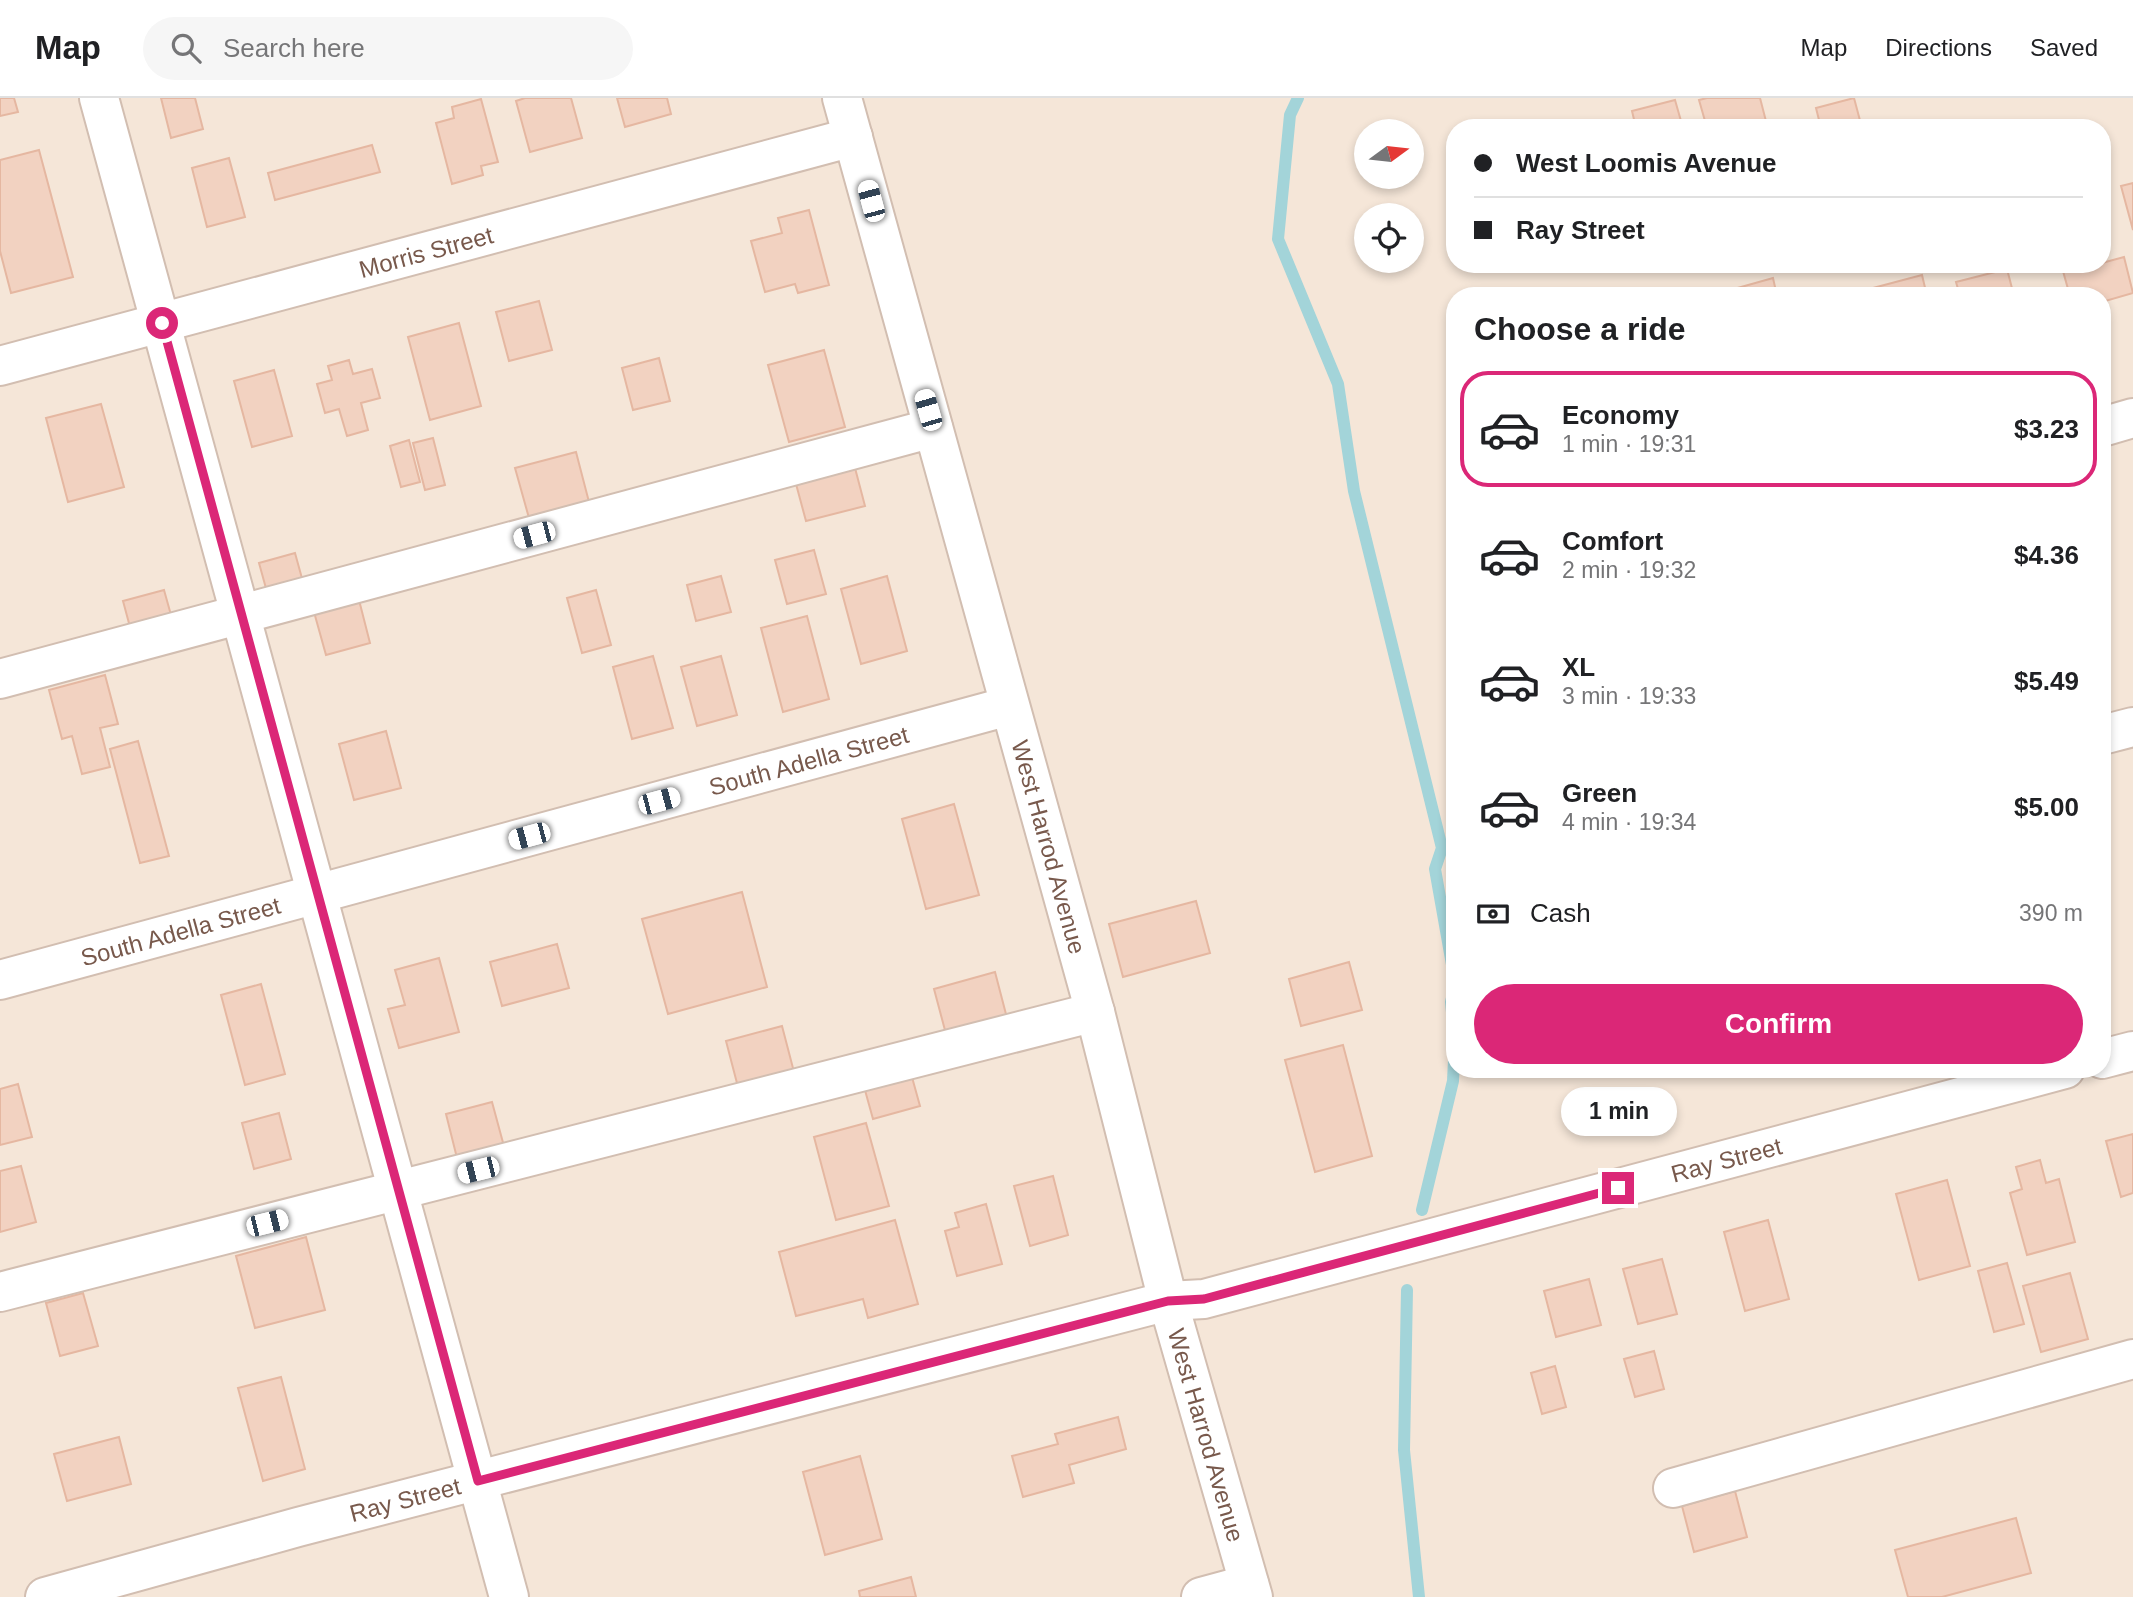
<!DOCTYPE html>
<meta charset="utf-8">
<style>
:root{--surface:#fff;--page:#f6f6f6;--text:#202124;--muted:#757577;--line:#e0e0e0;--accent:#db2777}
body{margin:0;font-family:Arial,sans-serif;background:var(--page);color:var(--text);height:100vh;display:flex;flex-direction:column;font-size:26px;white-space:nowrap}
*{box-sizing:border-box;margin:0}
p{font-size:23px;color:var(--muted)}
.icon{flex:none;width:38px;height:38px;fill:none;stroke:currentColor;stroke-width:2;stroke-linecap:round;stroke-linejoin:round}
.map{position:relative;flex:1;overflow:hidden}
.sheet{position:absolute;left:1446px;top:189px;width:665px;height:791px;display:flex;flex-direction:column;background:var(--surface);border-radius:28px;box-shadow:0 4px 10px #0003}
.sheet>*{flex:none}
.guide{position:absolute;left:1446px;top:21px;width:665px;height:154px;border-radius:28px;box-shadow:0 4px 10px #0003;display:grid;align-content:center;height:154px;padding:0 28px;background:var(--surface)}
.needle{width:46px;rotate:75deg}
.fabs{position:absolute;left:1354px;top:21px;display:grid;gap:14px}
.fabs a{display:grid;place-items:center;width:70px;height:70px;border-radius:50%;background:var(--surface);box-shadow:0 4px 10px #0003;font-size:35px}
.end{position:absolute;width:32px;height:32px;margin:-16px;border:9px solid #db2777;background:#fff;box-shadow:0 0 0 4px #fff}
.from{border-radius:50%}
.bubble{position:absolute;height:49px;border-radius:24px;background:var(--surface);box-shadow:0 4px 10px #0003;font-size:23px;font-weight:700;line-height:49px;text-align:center}
.car{position:absolute;width:21px;height:42px;margin:-21px -10px;border-radius:9px;box-shadow:0 0 5px 2px #0007;background:linear-gradient(#fff 24%,#345 0 40%,#fff 0 76%,#345 0 86%,#fff 0)}
.guide b{display:flex;align-items:center;gap:24px;height:66px;font-size:26px}
.guide b+b{border-top:2px solid var(--line)}
.guide i{width:18px;height:18px;background:var(--text)}
ul{padding:0;list-style:none}
li{display:flex;align-items:center;gap:21px;height:116px;margin:0 14px 10px;padding:0 14px;border:4px solid transparent;border-radius:28px}
li div{flex:1}
li b{display:block;font-size:26px}
li em{font-style:normal;font-weight:700}
li.current{border-color:var(--accent)}
li>.icon{width:63px;height:63px;stroke-width:1.5}
h2{padding:0 28px;font-size:32px;line-height:84px}
.pay{display:flex;align-items:center;gap:18px;height:77px;padding:0 28px;font-size:26px}
.pay p{margin-inline-start:auto}
.primary-button{display:flex;gap:14px;margin-top:auto;padding:14px 28px}
.primary-button a{flex:1;height:80px;border-radius:42px;background:var(--accent);color:#fff;font-size:28px;font-weight:700;line-height:80px;text-align:center}
header{display:flex;align-items:center;gap:42px;box-sizing:border-box;height:98px;padding:0 35px;background:var(--surface);border-bottom:2px solid var(--line)}
header strong{font-size:33px}
nav{display:flex;gap:38px;margin-inline-start:auto;font-size:24px}
.search{width:490px;height:63px;background:var(--page);display:flex;align-items:center;gap:18px;box-sizing:border-box;padding:0 24px;border-radius:38px;color:var(--muted);font-size:26px}
.map>svg:first-child{display:block}
.residential{fill:#f5e6d8;fill-rule:evenodd}
.lines{fill:none;stroke-linecap:round;stroke-linejoin:round}
.stream{stroke:#a3d4d9;stroke-width:12}
.building{fill:#f2d2c1;stroke:#e5b7a1;stroke-width:2}
.minor-casing{stroke:#d2beb1;stroke-width:42}
.minor{stroke:#fff;stroke-width:38}
.route{stroke:#db2777;stroke-width:9}
.labels{text-anchor:middle;dominant-baseline:central;stroke-width:5;stroke-linejoin:round;paint-order:stroke}
.street-label{font-size:24px;fill:#78594c;stroke:#fff8f0}
</style>
<header>
<strong>Map</strong>
<div class="search"><svg class="icon" aria-label="search" viewBox="0 0 24 24"><circle cx="10" cy="10" r="6"/><path d="M15 15l6 6"/></svg>Search here</div>
<nav><a>Map</a><a>Directions</a><a>Saved</a></nav>
</header>
<div class="map">
<svg width="2133" height="1499" viewBox="0 0 2133 1499">
<rect width="100%" height="100%" fill="#fdf4ea"/>
<!-- residential -->
<path class="residential" d="M 0,0 L 2133,0 L 2133,1499 L 0,1499 ZM 1454,30 L 2102,30 L 2102,166 L 1454,166 ZM 1367,33 L 1412,33 L 1412,79 L 1367,79 ZM 1367,117 L 1412,117 L 1412,163 L 1367,163 ZM 1454,198 L 2102,198 L 2102,971 L 1454,971 Z"/>
<g class="lines">
<!-- stream -->
<path class="stream" d="M 1298,0 L 1290,17 L 1278,141 L 1338,286 L 1354,393 L 1442,750 L 1435,771 L 1454,878
M 1454,892 L 1451,904 L 1454,935
M 1422,1112 L 1453,983 L 1454,962
M 1407,1192 L 1404,1352 L 1419,1499"/>
</g>
<!-- building -->
<path class="building" d="M 0,0 L 14,0 L 18,14 L 0,18 Z
M 161,0 L 195,0 L 203,31 L 171,40 Z
M 525,0 L 571,0 L 582,40 L 530,54 L 516,3 Z
M 617,0 L 667,0 L 671,16 L 625,29 Z
M 1707,0 L 1760,0 L 1767,27 L 1707,30 L 1699,2 Z
M 1854,0 L 1862,30 L 1821,30 L 1816,10 Z
M 481,1 L 498,64 L 481,68 L 483,77 L 452,86 L 436,25 L 454,20 L 452,9 Z
M 1675,2 L 1683,30 L 1636,30 L 1632,13 Z
M 372,47 L 380,74 L 275,102 L 268,75 Z
M 39,52 L 73,179 L 11,195 L 0,153 L 0,62 Z
M 229,60 L 245,119 L 207,129 L 192,70 Z
M 2133,85 L 2133,132 L 2121,88 Z
M 809,112 L 829,187 L 798,195 L 795,186 L 765,194 L 751,143 L 782,135 L 778,120 Z
M 2124,159 L 2133,195 L 2102,204 L 2102,198 L 2070,198 L 2061,166 L 2091,168 Z
M 2007,171 L 2014,198 L 1960,198 L 1956,184 Z
M 1922,177 L 1927,198 L 1875,198 L 1873,190 Z
M 1773,180 L 1777,198 L 1736,198 L 1734,191 Z
M 539,203 L 552,252 L 509,263 L 496,214 Z
M 459,225 L 481,308 L 430,322 L 408,239 Z
M 824,252 L 845,329 L 789,344 L 768,267 Z
M 659,260 L 670,303 L 633,312 L 622,270 Z
M 349,262 L 353,276 L 372,271 L 380,300 L 361,305 L 368,332 L 347,338 L 339,311 L 325,315 L 317,286 L 332,282 L 328,268 Z
M 274,272 L 292,338 L 252,349 L 234,283 Z
M 101,306 L 124,389 L 68,404 L 46,320 Z
M 433,340 L 445,387 L 425,392 L 413,345 Z
M 409,342 L 420,384 L 401,389 L 390,348 Z
M 576,354 L 589,404 L 529,420 L 515,370 Z
M 855,370 L 865,408 L 806,423 L 796,386 Z
M 814,452 L 826,496 L 787,506 L 775,462 Z
M 295,455 L 303,484 L 267,494 L 259,465 Z
M 721,478 L 731,514 L 696,523 L 687,487 Z
M 887,478 L 907,553 L 861,566 L 841,491 Z
M 164,492 L 171,517 L 130,529 L 123,503 Z
M 596,492 L 611,547 L 582,555 L 567,500 Z
M 359,502 L 370,545 L 326,557 L 314,514 Z
M 807,518 L 829,601 L 783,614 L 761,530 Z
M 653,558 L 673,630 L 632,641 L 613,569 Z
M 721,558 L 737,617 L 697,628 L 681,569 Z
M 105,577 L 118,626 L 100,630 L 110,669 L 82,676 L 72,638 L 62,641 L 49,592 Z
M 386,633 L 401,690 L 354,702 L 339,646 Z
M 138,643 L 169,758 L 140,765 L 110,651 Z
M 954,706 L 979,797 L 926,811 L 902,721 Z
M 742,794 L 767,889 L 668,916 L 642,821 Z
M 1196,803 L 1210,855 L 1123,879 L 1109,826 Z
M 557,846 L 569,890 L 502,908 L 490,864 Z
M 439,860 L 459,934 L 399,950 L 388,911 L 405,907 L 395,872 Z
M 1349,864 L 1362,912 L 1301,928 L 1289,881 Z
M 995,874 L 1007,920 L 946,936 L 934,891 Z
M 261,886 L 285,976 L 245,987 L 221,897 Z
M 782,928 L 794,974 L 738,989 L 726,943 Z
M 1343,947 L 1372,1058 L 1315,1074 L 1285,962 Z
M 910,972 L 920,1008 L 873,1021 L 863,985 Z
M 18,986 L 32,1039 L 0,1047 L 0,991 Z
M 492,1004 L 505,1052 L 458,1064 L 446,1016 Z
M 279,1015 L 291,1061 L 254,1071 L 242,1025 Z
M 866,1025 L 889,1108 L 836,1122 L 814,1039 Z
M 2133,1036 L 2133,1095 L 2121,1099 L 2106,1043 Z
M 2040,1062 L 2046,1085 L 2059,1081 L 2075,1144 L 2027,1157 L 2010,1095 L 2022,1091 L 2016,1069 Z
M 21,1068 L 36,1124 L 0,1134 L 0,1073 Z
M 1053,1078 L 1068,1137 L 1030,1148 L 1014,1088 Z
M 1947,1082 L 1970,1168 L 1919,1182 L 1896,1096 Z
M 986,1106 L 1002,1166 L 957,1178 L 945,1133 L 959,1129 L 955,1115 Z
M 895,1122 L 918,1206 L 868,1220 L 863,1201 L 796,1218 L 779,1154 Z
M 1768,1122 L 1789,1201 L 1745,1213 L 1724,1134 Z
M 306,1139 L 325,1212 L 255,1230 L 236,1158 Z
M 1662,1161 L 1677,1216 L 1638,1226 L 1623,1171 Z
M 2007,1165 L 2024,1226 L 1994,1234 L 1978,1173 Z
M 2070,1175 L 2088,1241 L 2041,1254 L 2023,1188 Z
M 1589,1181 L 1601,1227 L 1556,1239 L 1544,1193 Z
M 83,1195 L 98,1248 L 60,1258 L 46,1205 Z
M 1654,1253 L 1664,1291 L 1635,1299 L 1624,1261 Z
M 1555,1268 L 1566,1309 L 1542,1316 L 1531,1275 Z
M 281,1279 L 305,1371 L 263,1383 L 238,1290 Z
M 1118,1319 L 1126,1351 L 1069,1367 L 1074,1385 L 1023,1399 L 1012,1358 L 1058,1346 L 1055,1336 Z
M 119,1339 L 131,1386 L 67,1403 L 54,1356 Z
M 860,1358 L 882,1441 L 825,1457 L 803,1374 Z
M 1735,1393 L 1747,1439 L 1694,1454 L 1682,1408 Z
M 2016,1420 L 2031,1475 L 1942,1499 L 1908,1499 L 1895,1452 Z
M 911,1479 L 916,1499 L 860,1499 L 859,1493 Z"/>
<g class="lines">
<defs>
<g id="minor">
<path d="M 99,0 L 509,1499"/>
<path id="s1" d="M 842,0 L 1095,914 L 1168,1203 L 1253,1499"/>
<path id="s2" d="M 0,268 L 853,39"/>
<path d="M 2102,329 L 2133,320"/>
<path d="M 0,581 L 933,330"/>
<path d="M 2102,637 L 2133,629"/>
<path id="s3" d="M 0,882 L 1009,608"/>
<path d="M 2102,961 L 2133,953"/>
<path d="M 0,1194 L 1095,914"/>
<path d="M 1673,1390 L 2133,1261"/>
<path id="s4" d="M 45,1499 L 298,1429 L 1168,1203 L 1204,1201 L 2065,971"/>
<path d="M 1201,1499 L 1249,1486"/>
</g>
</defs>
<!-- minor casing -->
<use href="#minor" class="minor-casing"/>
<!-- minor -->
<use href="#minor" class="minor"/>
</g>
<g class="lines">
<!-- route -->
<path class="route" d="M 162,225 L 478,1383 L 1168,1203 L 1204,1201 L 1618,1090"/>
</g>
<g class="labels">
<!-- street labels -->
<g class="street-label">
<text stroke="none"><textPath href="#s2" startOffset="441">Morris Street</textPath></text>
<text stroke="none"><textPath href="#s3" startOffset="838">South Adella Street</textPath></text>
<text stroke="none"><textPath href="#s1" startOffset="777">West Harrod Avenue</textPath></text>
<text stroke="none"><textPath href="#s3" startOffset="187">South Adella Street</textPath></text>
<text stroke="none"><textPath href="#s4" startOffset="1738">Ray Street</textPath></text>
<text stroke="none"><textPath href="#s1" startOffset="1386">West Harrod Avenue</textPath></text>
<text stroke="none"><textPath href="#s4" startOffset="373">Ray Street</textPath></text>
</g>
</g>
</svg>
<div class="fabs">
<a><svg class="needle" viewBox="-14 -14 28 28"><path d="M0-13l5 13h-10z" fill="#e53935"/><path d="M0 13l5-13h-10z" fill="#757577"/></svg></a>
<a><svg class="icon" aria-label="locate" viewBox="0 0 24 24"><circle cx="12" cy="12" r="6"/><path d="M12 2v4M12 18v4M2 12h4M18 12h4"/></svg></a>
</div>
<i class="end from" style="left:162px;top:225px"></i>
<i class="end" style="left:1618px;top:1090px"></i>
<div class="bubble" style="left:1561px;top:989px;width:116px">1 min</div>
<i class="car" style="left:871px;top:103px;rotate:345deg"></i>
<i class="car" style="left:928px;top:312px;rotate:344deg"></i>
<i class="car" style="left:534px;top:437px;rotate:255deg"></i>
<i class="car" style="left:659px;top:703px;rotate:75deg"></i>
<i class="car" style="left:529px;top:738px;rotate:255deg"></i>
<i class="car" style="left:478px;top:1072px;rotate:256deg"></i>
<i class="car" style="left:267px;top:1125px;rotate:76deg"></i>
<div class="guide">
<b><i class="from"></i>West Loomis Avenue</b>
<b><i></i>Ray Street</b>
</div>
<section class="sheet">
<h2>Choose a ride</h2>
<ul>
<li class="current"><svg class="icon" aria-label="car" viewBox="0 0 24 24"><path d="M5 17H2v-5l4-1 3-4h7l3 4 3 1v5h-3M9 17h6M6 11h13"/><circle cx="7" cy="17" r="2"/><circle cx="17" cy="17" r="2"/></svg><div><b>Economy</b><p>1 min · 19:31</p></div><em>$3.23</em></li>
<li><svg class="icon" aria-label="car" viewBox="0 0 24 24"><path d="M5 17H2v-5l4-1 3-4h7l3 4 3 1v5h-3M9 17h6M6 11h13"/><circle cx="7" cy="17" r="2"/><circle cx="17" cy="17" r="2"/></svg><div><b>Comfort</b><p>2 min · 19:32</p></div><em>$4.36</em></li>
<li><svg class="icon" aria-label="car" viewBox="0 0 24 24"><path d="M5 17H2v-5l4-1 3-4h7l3 4 3 1v5h-3M9 17h6M6 11h13"/><circle cx="7" cy="17" r="2"/><circle cx="17" cy="17" r="2"/></svg><div><b>XL</b><p>3 min · 19:33</p></div><em>$5.49</em></li>
<li><svg class="icon" aria-label="car" viewBox="0 0 24 24"><path d="M5 17H2v-5l4-1 3-4h7l3 4 3 1v5h-3M9 17h6M6 11h13"/><circle cx="7" cy="17" r="2"/><circle cx="17" cy="17" r="2"/></svg><div><b>Green</b><p>4 min · 19:34</p></div><em>$5.00</em></li>
</ul>
<div class="pay"><svg class="icon" aria-label="cash" viewBox="0 0 24 24"><path d="M3 7h18v10H3z"/><circle cx="12" cy="12" r="2"/></svg>Cash<p>390 m</p></div>
<div class="primary-button"><a>Confirm</a></div>
</section>
</div>
